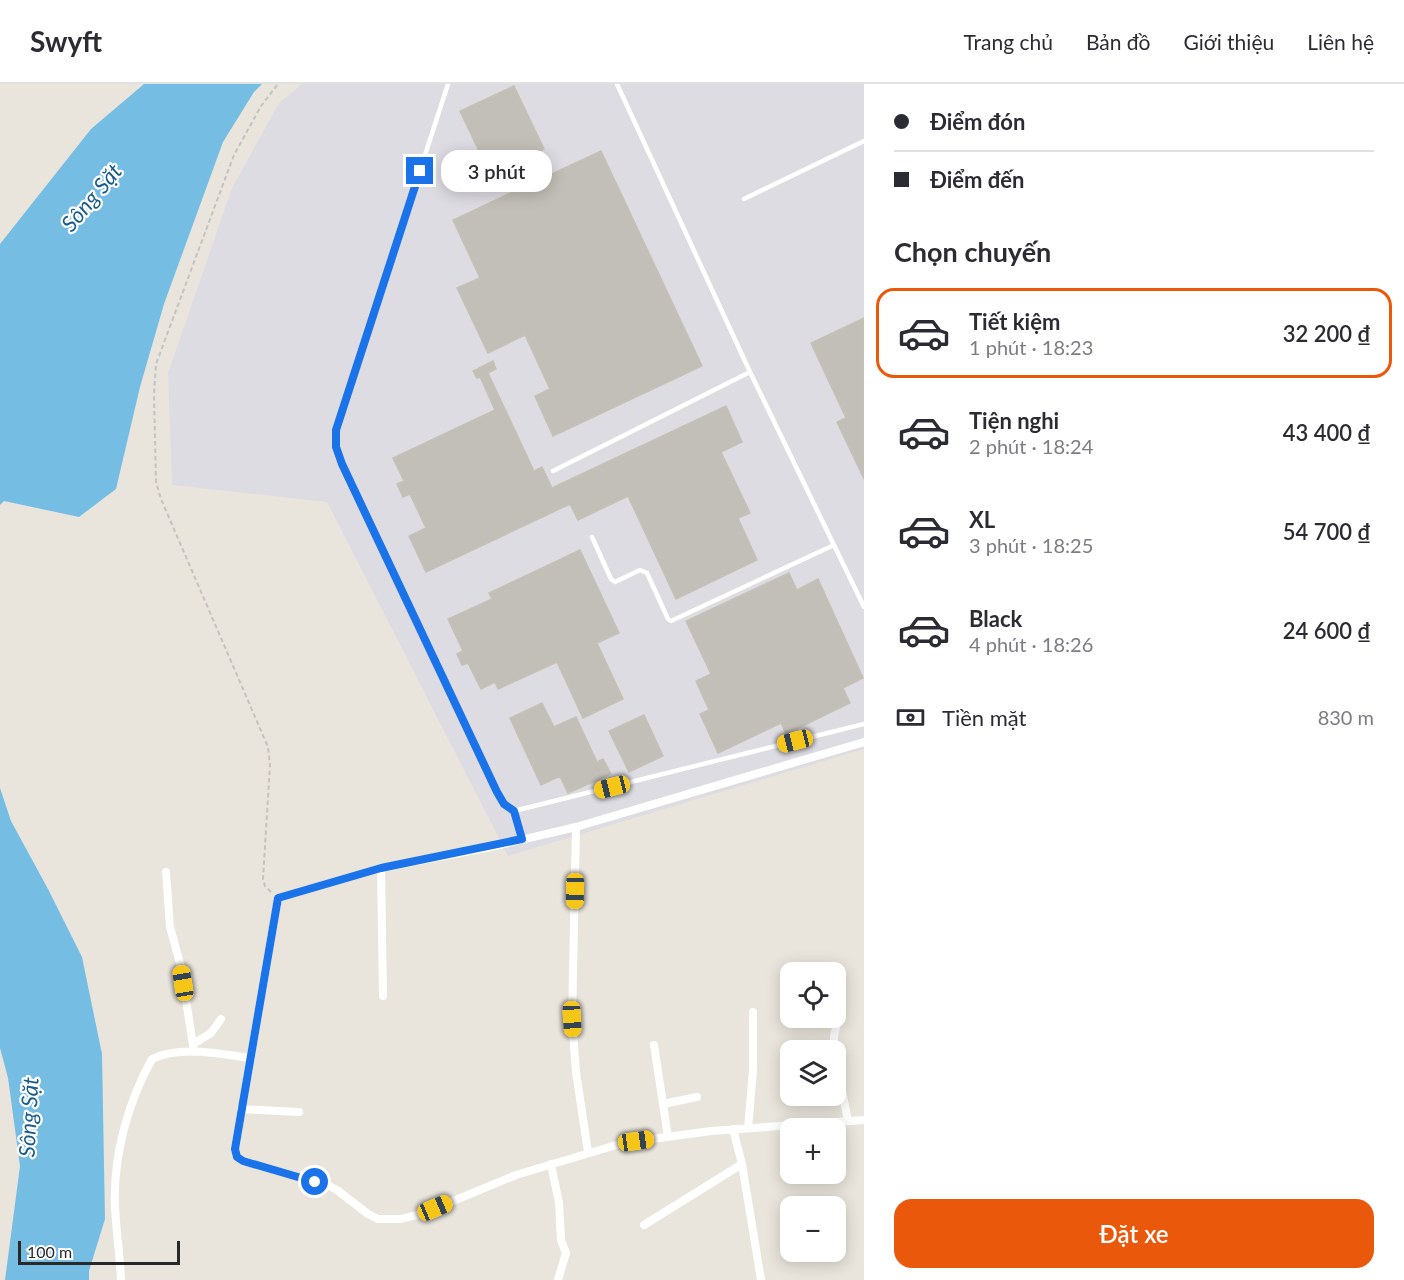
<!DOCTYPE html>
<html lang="vi">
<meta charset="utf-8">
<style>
:root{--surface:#fff;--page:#f7f7f7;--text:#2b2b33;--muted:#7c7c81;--line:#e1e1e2;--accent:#ea580c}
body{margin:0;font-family:Lato,sans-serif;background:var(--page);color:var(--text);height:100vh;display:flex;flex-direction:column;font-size:22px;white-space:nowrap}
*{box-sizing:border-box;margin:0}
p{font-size:20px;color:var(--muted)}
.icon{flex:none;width:33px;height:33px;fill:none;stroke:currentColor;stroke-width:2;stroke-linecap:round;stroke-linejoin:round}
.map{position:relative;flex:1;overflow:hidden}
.drawer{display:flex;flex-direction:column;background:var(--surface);width:540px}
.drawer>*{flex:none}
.banner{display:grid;align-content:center;height:132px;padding:0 30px;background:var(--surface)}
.buttons{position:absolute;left:780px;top:878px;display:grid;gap:12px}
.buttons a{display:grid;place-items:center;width:66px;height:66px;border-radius:12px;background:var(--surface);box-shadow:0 3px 15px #0003;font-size:30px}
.scale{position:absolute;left:18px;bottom:15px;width:162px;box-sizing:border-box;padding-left:6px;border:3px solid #292929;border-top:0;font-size:16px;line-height:21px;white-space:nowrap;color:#292929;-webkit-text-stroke:4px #fff;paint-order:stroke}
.end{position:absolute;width:27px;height:27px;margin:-14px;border:8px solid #1a73e8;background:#fff;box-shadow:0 0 0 3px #fff}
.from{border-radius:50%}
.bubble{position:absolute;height:42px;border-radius:18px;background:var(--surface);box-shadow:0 3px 15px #0003;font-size:20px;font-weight:600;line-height:42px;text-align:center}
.car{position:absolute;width:18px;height:36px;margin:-18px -9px;border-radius:8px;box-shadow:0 0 4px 2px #0007;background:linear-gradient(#f5c518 24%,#345 0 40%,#f5c518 0 76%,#345 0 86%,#f5c518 0)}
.banner b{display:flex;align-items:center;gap:21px;height:57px;font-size:22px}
.banner b+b{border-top:2px solid var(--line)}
.banner i{width:15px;height:15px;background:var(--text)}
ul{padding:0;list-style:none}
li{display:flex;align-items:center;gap:18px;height:90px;margin:0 12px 9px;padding:0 18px;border:3px solid transparent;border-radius:18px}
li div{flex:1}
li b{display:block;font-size:22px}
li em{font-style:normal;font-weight:600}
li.active{border-color:var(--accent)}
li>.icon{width:54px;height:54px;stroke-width:1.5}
h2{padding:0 30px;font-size:27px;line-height:72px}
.pay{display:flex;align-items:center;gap:15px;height:66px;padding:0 30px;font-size:22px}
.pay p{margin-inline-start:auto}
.cta{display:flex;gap:12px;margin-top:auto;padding:12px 30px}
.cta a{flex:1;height:69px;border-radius:18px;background:var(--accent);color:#fff;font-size:24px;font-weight:600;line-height:69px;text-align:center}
header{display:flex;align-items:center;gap:36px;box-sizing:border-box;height:84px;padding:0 30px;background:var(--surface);border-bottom:2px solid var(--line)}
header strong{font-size:28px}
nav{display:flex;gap:33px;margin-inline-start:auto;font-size:21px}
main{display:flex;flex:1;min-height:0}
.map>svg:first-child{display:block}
.industrial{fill:#dedce3}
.water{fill:#76bde4}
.building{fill:#c2bfb8;stroke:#c5c1b5;stroke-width:1.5}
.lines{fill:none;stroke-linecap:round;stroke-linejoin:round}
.path{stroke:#c3c3c3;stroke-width:2;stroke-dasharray:4.5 3;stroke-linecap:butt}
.lane{stroke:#fff;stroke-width:4.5}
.street{stroke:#fff;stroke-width:8}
.route{stroke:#1a73e8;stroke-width:8}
.labels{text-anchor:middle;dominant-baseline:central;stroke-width:4.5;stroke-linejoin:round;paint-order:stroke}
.water-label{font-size:22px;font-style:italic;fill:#185b8d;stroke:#fff}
</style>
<header>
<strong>Swyft</strong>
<nav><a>Trang chủ</a><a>Bản đồ</a><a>Giới thiệu</a><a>Liên hệ</a></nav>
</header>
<main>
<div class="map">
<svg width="864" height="1196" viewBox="0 0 864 1196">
<rect width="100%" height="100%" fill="#eae5dc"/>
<!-- industrial -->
<path class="industrial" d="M 302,0 L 864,0 L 864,665 L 508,772 L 327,418 L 172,401 L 168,289 L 232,104 L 279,19 Z"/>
<!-- water -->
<path class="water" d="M 144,0 L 262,0 L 254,8 L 223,58 L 164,220 L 140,303 L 116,405 L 79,433 L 4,417 L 0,421 L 0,160 L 91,45 Z
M 0,704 L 11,737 L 48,805 L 82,873 L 102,970 L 105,1135 L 89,1187 L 89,1196 L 5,1196 L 20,1082 L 8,994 L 0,964 Z"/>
<!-- building -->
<path class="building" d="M 514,2 L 544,65 L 490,90 L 487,86 L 459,99 L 452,83 L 480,69 L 460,27 Z
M 601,67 L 702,282 L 553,352 L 535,312 L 550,305 L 525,251 L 488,269 L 457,204 L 480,194 L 453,136 Z
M 864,234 L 864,395 L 837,338 L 846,334 L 811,259 Z
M 493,277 L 496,285 L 488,289 L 534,387 L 542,383 L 552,404 L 726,322 L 742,358 L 721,368 L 750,429 L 738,434 L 757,476 L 676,515 L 628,412 L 578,436 L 570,420 L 426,488 L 409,452 L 426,444 L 410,410 L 403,413 L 397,400 L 404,397 L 393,374 L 495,326 L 480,293 L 477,294 L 473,287 Z
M 580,466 L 619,549 L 597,559 L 623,615 L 583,634 L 557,578 L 498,605 L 495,598 L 481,605 L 468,579 L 462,581 L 457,570 L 463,567 L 448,535 L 492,515 L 489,509 Z
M 789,489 L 797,506 L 818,495 L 863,594 L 843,604 L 850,619 L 786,650 L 781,639 L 718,669 L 700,630 L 709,626 L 696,597 L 711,590 L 686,537 Z
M 542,619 L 554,643 L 576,633 L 597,678 L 603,675 L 611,690 L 568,709 L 560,692 L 541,701 L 510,634 Z
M 644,631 L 663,672 L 629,688 L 609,647 Z"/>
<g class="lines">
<!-- path -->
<path class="path" d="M 271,808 L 265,802 L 263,795 L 270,681 L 268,663 L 161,415 L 156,398 L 154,310 L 156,280 L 234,71 L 261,22 L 278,0"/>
<!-- lane -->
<path class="lane" d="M 448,0 L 336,346 L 336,363 L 342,380 L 497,708 L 504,720 L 514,727 L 864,640
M 617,0 L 750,288 L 864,523
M 744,115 L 864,57
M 553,387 L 750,288
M 592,453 L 611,495 L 615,498 L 640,486 L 647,489 L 668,535 L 671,537 L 834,461
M 514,727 L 522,755"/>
<!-- street -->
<path class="street" d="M 864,658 L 576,743 L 491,763 L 381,784 L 278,814 L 235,1065 L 237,1073 L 243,1077 L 327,1101 L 337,1106 L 368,1130 L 378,1135 L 401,1135 L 424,1129 L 516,1091 L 623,1059 L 711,1047 L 864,1036
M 576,743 L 572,935 L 576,988 L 588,1068
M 381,784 L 383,912
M 166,788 L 170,843 L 181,883 L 194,968
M 193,960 L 211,949 L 221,935
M 654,961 L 668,1053
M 834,966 L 834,952 L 840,927
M 836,977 L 848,1037
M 663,1020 L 697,1013
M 241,1025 L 299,1028
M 748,1044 L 753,987 L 753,928
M 551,1080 L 559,1119 L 561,1156 L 566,1169 L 558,1196
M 742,1080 L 761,1196
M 644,1141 L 742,1080 L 733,1045
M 121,1196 C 120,1171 116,1147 115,1122 C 113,1072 128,1018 152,975 C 181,961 220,970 251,974"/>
</g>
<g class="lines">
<!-- route -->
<path class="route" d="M 315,1098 L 243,1077 L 237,1073 L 235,1065 L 278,814 L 381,784 L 522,755 L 514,727 L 504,720 L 497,708 L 342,380 L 336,363 L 336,346 L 420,87"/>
</g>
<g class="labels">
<!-- water labels -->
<g class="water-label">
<text transform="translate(91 113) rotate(-50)">Sông Sặt</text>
<text transform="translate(28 1033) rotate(-87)">Sông Sặt</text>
</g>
</g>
</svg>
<div class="buttons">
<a><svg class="icon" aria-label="locate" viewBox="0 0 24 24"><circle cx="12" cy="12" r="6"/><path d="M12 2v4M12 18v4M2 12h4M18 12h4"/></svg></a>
<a><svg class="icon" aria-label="layers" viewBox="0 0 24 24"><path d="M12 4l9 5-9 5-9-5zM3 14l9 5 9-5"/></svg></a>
<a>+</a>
<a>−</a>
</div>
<div class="scale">100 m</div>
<i class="end from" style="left:315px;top:1098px"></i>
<i class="end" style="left:420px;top:87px"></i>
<div class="bubble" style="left:441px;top:66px;width:111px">3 phút</div>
<i class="car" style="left:795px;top:657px;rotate:256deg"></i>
<i class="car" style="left:612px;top:703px;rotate:256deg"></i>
<i class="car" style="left:575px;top:807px;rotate:181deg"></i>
<i class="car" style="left:183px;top:899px;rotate:351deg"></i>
<i class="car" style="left:572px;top:935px;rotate:177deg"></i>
<i class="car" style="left:636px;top:1057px;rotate:82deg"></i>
<i class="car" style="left:435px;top:1124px;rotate:67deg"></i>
</div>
<section class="drawer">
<div class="banner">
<b><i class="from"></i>Điểm đón</b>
<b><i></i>Điểm đến</b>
</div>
<h2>Chọn chuyến</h2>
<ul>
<li class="active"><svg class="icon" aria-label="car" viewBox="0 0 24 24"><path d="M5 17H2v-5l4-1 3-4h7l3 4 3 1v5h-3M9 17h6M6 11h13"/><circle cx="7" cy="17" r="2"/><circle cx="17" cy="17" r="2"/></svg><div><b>Tiết kiệm</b><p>1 phút · 18:23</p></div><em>32 200 ₫</em></li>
<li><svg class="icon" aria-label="car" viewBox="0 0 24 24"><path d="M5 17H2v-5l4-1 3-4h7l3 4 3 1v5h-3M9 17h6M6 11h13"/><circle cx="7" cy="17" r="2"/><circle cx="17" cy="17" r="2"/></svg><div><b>Tiện nghi</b><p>2 phút · 18:24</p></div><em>43 400 ₫</em></li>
<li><svg class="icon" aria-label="car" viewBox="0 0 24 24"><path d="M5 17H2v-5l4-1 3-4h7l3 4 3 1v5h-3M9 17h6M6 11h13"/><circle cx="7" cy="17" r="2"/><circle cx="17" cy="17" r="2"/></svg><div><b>XL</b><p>3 phút · 18:25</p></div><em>54 700 ₫</em></li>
<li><svg class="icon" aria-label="car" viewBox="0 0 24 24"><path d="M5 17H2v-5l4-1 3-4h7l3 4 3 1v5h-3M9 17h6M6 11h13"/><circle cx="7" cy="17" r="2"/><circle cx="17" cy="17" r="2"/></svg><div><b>Black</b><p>4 phút · 18:26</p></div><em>24 600 ₫</em></li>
</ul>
<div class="pay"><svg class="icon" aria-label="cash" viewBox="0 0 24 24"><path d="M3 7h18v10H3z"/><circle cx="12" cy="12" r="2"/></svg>Tiền mặt<p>830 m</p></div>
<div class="cta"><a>Đặt xe</a></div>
</section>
</main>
